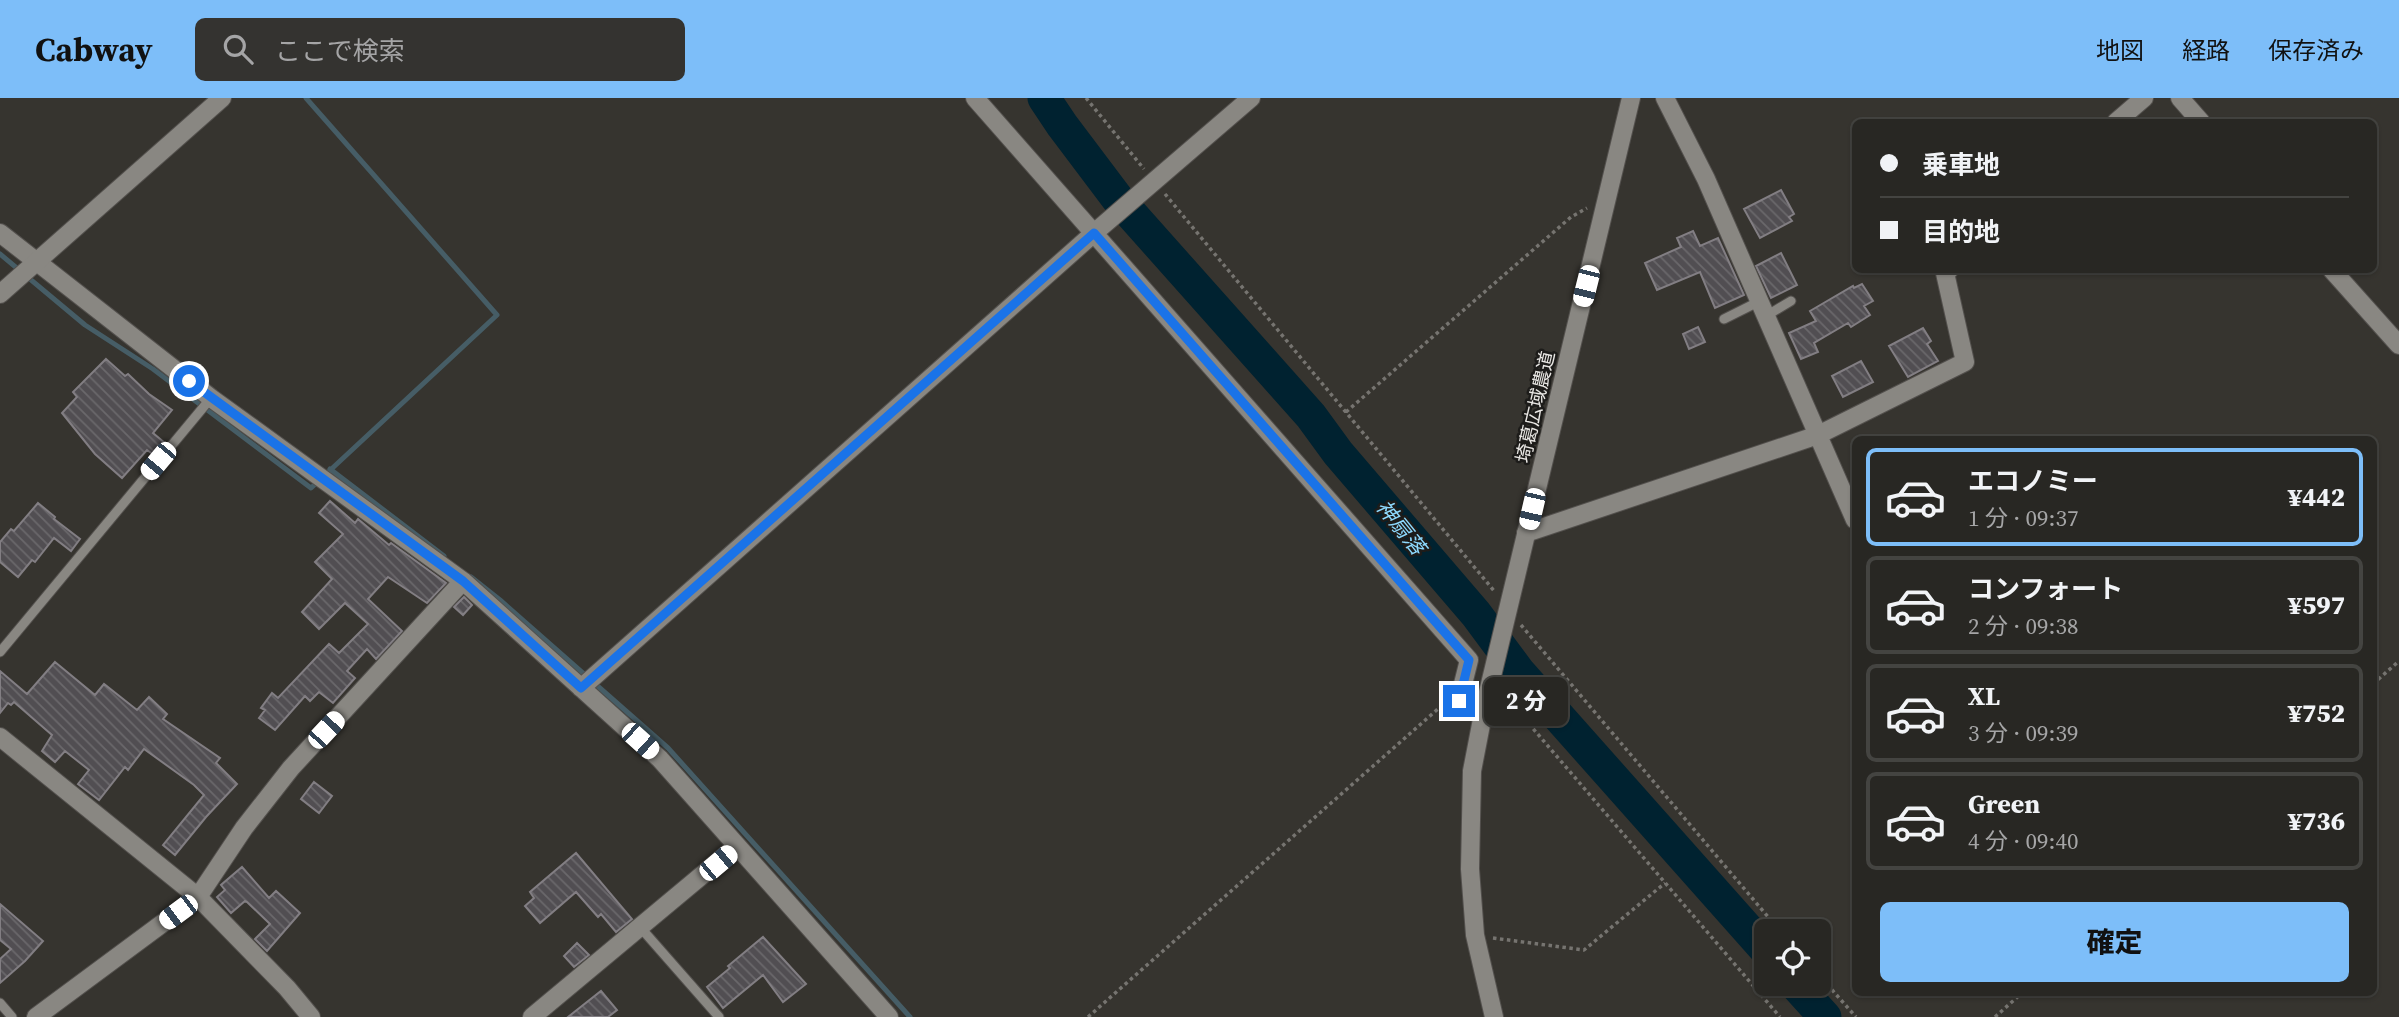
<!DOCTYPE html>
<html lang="ja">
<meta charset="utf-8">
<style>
:root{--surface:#282723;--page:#343330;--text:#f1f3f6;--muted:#a5a5a6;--line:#444441;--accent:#7dbef9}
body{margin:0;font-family:"Source Serif 4","Noto Sans JP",serif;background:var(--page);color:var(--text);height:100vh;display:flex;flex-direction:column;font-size:26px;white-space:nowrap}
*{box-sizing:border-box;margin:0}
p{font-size:23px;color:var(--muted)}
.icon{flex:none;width:38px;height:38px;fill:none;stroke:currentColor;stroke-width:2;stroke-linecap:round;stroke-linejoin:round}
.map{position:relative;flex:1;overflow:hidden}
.sheet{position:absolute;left:1852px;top:338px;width:525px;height:560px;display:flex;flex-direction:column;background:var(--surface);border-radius:10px;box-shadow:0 2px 5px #0004,0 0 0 2px var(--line)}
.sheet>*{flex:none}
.banner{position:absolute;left:1852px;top:21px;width:525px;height:154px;border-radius:10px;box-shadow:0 2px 5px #0004,0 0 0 2px var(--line);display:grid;align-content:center;height:154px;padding:0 28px;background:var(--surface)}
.controls{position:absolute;left:1754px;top:821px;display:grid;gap:14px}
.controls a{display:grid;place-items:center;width:77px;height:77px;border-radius:10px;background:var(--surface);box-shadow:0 2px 5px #0004,0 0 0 2px var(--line);font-size:35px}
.end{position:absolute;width:32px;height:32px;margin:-16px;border:9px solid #1a73e8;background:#fff;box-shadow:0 0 0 4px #fff}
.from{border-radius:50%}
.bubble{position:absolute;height:49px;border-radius:10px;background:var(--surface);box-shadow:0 2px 5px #0004,0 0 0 2px var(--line);font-size:23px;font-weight:800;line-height:49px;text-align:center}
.car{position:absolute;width:21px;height:42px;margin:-21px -10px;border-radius:9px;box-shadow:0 0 5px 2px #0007;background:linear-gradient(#fff 24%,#345 0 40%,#fff 0 76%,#345 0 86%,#fff 0)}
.banner b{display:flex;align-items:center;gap:24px;height:66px;font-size:26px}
.banner b+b{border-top:2px solid var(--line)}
.banner i{width:18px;height:18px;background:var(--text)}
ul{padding:12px 0 0;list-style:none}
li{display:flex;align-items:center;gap:21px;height:98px;margin:0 14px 10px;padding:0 14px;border:4px solid var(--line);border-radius:10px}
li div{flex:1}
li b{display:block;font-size:26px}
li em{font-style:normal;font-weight:800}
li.selected{border-color:var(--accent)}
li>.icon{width:63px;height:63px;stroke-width:1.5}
.primary-button{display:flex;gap:14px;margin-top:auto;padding:14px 28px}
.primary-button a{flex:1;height:80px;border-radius:10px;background:var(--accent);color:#111;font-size:28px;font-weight:800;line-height:80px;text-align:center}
header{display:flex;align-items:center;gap:42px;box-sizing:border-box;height:98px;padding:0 35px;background:var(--accent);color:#111}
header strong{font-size:33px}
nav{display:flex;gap:38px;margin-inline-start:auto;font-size:24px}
.search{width:490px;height:63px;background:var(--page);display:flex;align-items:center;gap:18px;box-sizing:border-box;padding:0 24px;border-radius:10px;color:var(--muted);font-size:26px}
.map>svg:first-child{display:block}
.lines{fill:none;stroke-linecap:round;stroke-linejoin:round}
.stream{stroke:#465d66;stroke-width:5}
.river{stroke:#002230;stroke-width:33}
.building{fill:url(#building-back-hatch);stroke:#827e83;stroke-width:2}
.lane-casing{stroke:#53504d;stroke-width:11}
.street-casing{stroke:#53504d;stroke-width:20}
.secondary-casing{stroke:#53504d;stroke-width:20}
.path{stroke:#767470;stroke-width:3.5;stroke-dasharray:3.5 3.5;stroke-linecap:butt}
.lane{stroke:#898782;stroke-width:9}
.street{stroke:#898782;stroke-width:18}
.secondary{stroke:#898782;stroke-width:18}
.route{stroke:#1a73e8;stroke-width:9}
.labels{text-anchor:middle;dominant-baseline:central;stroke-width:5;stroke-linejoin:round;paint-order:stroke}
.street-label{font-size:19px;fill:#eae8e5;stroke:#1d1c1a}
.water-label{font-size:21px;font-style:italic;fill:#8dd9fd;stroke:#1d1c1a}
</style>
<header>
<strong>Cabway</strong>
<div class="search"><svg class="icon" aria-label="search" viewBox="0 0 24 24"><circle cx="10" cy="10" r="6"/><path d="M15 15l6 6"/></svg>ここで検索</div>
<nav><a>地図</a><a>経路</a><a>保存済み</a></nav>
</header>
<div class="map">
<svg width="2399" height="919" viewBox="0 0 2399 919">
<defs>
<pattern id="building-back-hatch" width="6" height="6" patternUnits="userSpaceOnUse" patternTransform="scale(1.75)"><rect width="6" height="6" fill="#514e52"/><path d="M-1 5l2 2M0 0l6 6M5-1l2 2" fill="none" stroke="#6a686b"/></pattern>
</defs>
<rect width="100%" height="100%" fill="#36342f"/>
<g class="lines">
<!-- stream -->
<path class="stream" d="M 0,156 L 85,227 L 153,271 L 311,390 L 497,217 L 306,0
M 330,371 L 444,458
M 471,479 L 500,502 L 668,650 L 910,919"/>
<!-- river -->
<path class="river" d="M 1044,0 L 1062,27 L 1117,100 L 1311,318 L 1338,355 L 1476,516 L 1519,574 L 1766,852
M 1795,886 L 1825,919"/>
</g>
<!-- building -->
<path class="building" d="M 1781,92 L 1794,116 L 1789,119 L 1792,123 L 1760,140 L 1744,111 Z
M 1693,133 L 1700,148 L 1718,140 L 1744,197 L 1715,210 L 1700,174 L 1657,192 L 1645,165 L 1681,149 L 1677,140 Z
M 1781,155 L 1797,187 L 1771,200 L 1756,168 Z
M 1862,186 L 1873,203 L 1864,208 L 1870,217 L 1851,229 L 1848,225 L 1814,245 L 1818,254 L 1801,261 L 1789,235 L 1816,223 L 1810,213 L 1853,188 L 1854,190 Z
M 1698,229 L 1705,244 L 1689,251 L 1683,236 Z
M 1923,230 L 1931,243 L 1927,246 L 1938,263 L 1908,279 L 1889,248 Z
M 106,261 L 125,278 L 128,276 L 149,296 L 172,312 L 153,335 L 165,345 L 154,357 L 147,352 L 122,380 L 95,356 L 62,315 L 77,299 L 73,294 Z
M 1861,263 L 1873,284 L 1843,299 L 1832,278 Z
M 330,403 L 355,425 L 358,421 L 389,447 L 391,445 L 446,485 L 427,505 L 388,479 L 368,501 L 402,533 L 376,561 L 367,551 L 347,573 L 355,580 L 333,605 L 319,594 L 310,603 L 305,598 L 275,632 L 259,620 L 265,612 L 261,610 L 272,595 L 278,600 L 329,546 L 339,555 L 368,526 L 345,505 L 319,531 L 302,514 L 332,481 L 315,464 L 343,436 L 319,415 Z
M 38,405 L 55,419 L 54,421 L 80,441 L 71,453 L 54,440 L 35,464 L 32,462 L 18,479 L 0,464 L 0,444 L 11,431 L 14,433 Z
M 464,499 L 472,507 L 463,517 L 454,509 Z
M 55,564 L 95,597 L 104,586 L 137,612 L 149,599 L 167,616 L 163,621 L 220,660 L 216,665 L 237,686 L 206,719 L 175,757 L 163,747 L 204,697 L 194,687 L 144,651 L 128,672 L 125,669 L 99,702 L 78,686 L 89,672 L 65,653 L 55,664 L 42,653 L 52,637 L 14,604 L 11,607 L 8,605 L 0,615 L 0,573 L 27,596 Z
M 314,684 L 332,698 L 319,715 L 301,701 Z
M 576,755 L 632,821 L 616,834 L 601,816 L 598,819 L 576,794 L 540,825 L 525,808 L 534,800 L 530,794 Z
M 242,769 L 269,800 L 276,793 L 300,815 L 267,853 L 255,841 L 270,826 L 247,804 L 245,803 L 231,815 L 217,799 L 225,792 L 221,787 Z
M 0,806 L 43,843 L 25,863 L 0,885 L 0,861 L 11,851 L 0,842 Z
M 763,839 L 806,886 L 783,904 L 763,877 L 723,910 L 707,889 L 730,870 L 728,868 Z
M 577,845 L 589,857 L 574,869 L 564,858 Z
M 601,893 L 617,912 L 608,919 L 568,919 Z"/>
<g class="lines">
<defs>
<path id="lane" d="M 1766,218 L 1791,203
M 1724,221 L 1760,203
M 0,554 L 211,300
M 640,829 L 719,919
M 0,905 L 12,919"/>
<path id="street" d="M 975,0 L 1469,562 L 1459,602 L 1484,611
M 1665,0 L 1706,81 L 1855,422
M 2180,0 L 2201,24
M 2116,24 L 2144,0
M 0,135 L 211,300 L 463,483 L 660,661 L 889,919
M 2332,172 L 2399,247
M 1526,435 L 1818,337 L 1965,264 L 1945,175 L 1949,172
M 581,590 L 1094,135 L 1251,0
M 0,639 L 198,799 L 244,730 L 291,670 L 463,483
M 36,919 L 198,799 L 287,890 L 311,919
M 532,919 L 737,748"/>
<path id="secondary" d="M 0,196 L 222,0
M 1494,919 L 1475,837 L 1470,771 L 1472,673 L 1484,611 L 1631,0"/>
</defs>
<!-- lane casing -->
<use href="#lane" class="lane-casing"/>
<!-- street casing -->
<use href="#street" class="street-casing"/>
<!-- secondary casing -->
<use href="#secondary" class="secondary-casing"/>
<!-- path -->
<path class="path" d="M 1086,0 L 1144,71
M 1165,96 L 1495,494
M 1346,314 L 1571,119 L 1587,110
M 1521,527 L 1780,833
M 2373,586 L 2399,563
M 1506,599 L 1780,919
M 1493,840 L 1584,852 L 1665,785
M 1818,876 L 1856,919
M 1088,919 L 1439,610 L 1445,608
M 1995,919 L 2023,894"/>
<!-- lane -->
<use href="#lane" class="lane"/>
<!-- street -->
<use href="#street" class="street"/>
<!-- secondary -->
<use href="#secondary" class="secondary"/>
</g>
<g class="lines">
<!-- route -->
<path class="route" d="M 189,283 L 463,483 L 581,590 L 1094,135 L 1469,562 L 1459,603"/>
</g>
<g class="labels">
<!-- street labels -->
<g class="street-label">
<text transform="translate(1535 309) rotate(-77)">埼葛広域農道</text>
</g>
<!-- water labels -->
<g class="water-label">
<text transform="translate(1401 429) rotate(51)">神扇落</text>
</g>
</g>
</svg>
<div class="controls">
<a><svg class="icon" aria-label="locate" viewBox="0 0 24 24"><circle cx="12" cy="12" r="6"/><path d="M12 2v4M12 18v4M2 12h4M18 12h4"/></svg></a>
</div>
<i class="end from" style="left:189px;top:283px"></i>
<i class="end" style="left:1459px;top:603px"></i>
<div class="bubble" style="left:1484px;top:579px;width:84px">2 分</div>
<i class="car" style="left:1586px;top:188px;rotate:194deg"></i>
<i class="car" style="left:158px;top:363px;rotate:220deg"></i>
<i class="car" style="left:1532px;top:411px;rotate:193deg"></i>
<i class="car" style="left:326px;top:632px;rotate:43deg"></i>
<i class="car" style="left:640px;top:643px;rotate:132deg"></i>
<i class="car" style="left:718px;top:765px;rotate:50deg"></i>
<i class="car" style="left:178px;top:814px;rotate:233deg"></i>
<div class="banner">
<b><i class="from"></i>乗車地</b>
<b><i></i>目的地</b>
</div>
<section class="sheet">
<ul>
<li class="selected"><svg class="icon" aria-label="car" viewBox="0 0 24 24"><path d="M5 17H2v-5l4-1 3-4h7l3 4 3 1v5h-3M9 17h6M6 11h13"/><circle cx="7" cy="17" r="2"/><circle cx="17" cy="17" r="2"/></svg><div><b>エコノミー</b><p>1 分 · 09:37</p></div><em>¥442</em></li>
<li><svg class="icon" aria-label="car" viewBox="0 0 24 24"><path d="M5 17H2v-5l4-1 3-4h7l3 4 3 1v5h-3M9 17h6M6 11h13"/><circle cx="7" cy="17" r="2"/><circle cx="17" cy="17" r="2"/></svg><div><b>コンフォート</b><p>2 分 · 09:38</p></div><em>¥597</em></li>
<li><svg class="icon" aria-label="car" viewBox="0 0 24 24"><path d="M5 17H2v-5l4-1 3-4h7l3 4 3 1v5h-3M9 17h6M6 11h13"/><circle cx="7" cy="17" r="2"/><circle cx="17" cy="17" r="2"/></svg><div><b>XL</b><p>3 分 · 09:39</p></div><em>¥752</em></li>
<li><svg class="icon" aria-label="car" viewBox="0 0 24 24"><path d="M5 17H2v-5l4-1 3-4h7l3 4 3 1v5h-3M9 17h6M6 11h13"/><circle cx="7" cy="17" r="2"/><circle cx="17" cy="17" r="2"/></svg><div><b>Green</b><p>4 分 · 09:40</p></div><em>¥736</em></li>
</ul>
<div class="primary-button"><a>確定</a></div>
</section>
</div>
